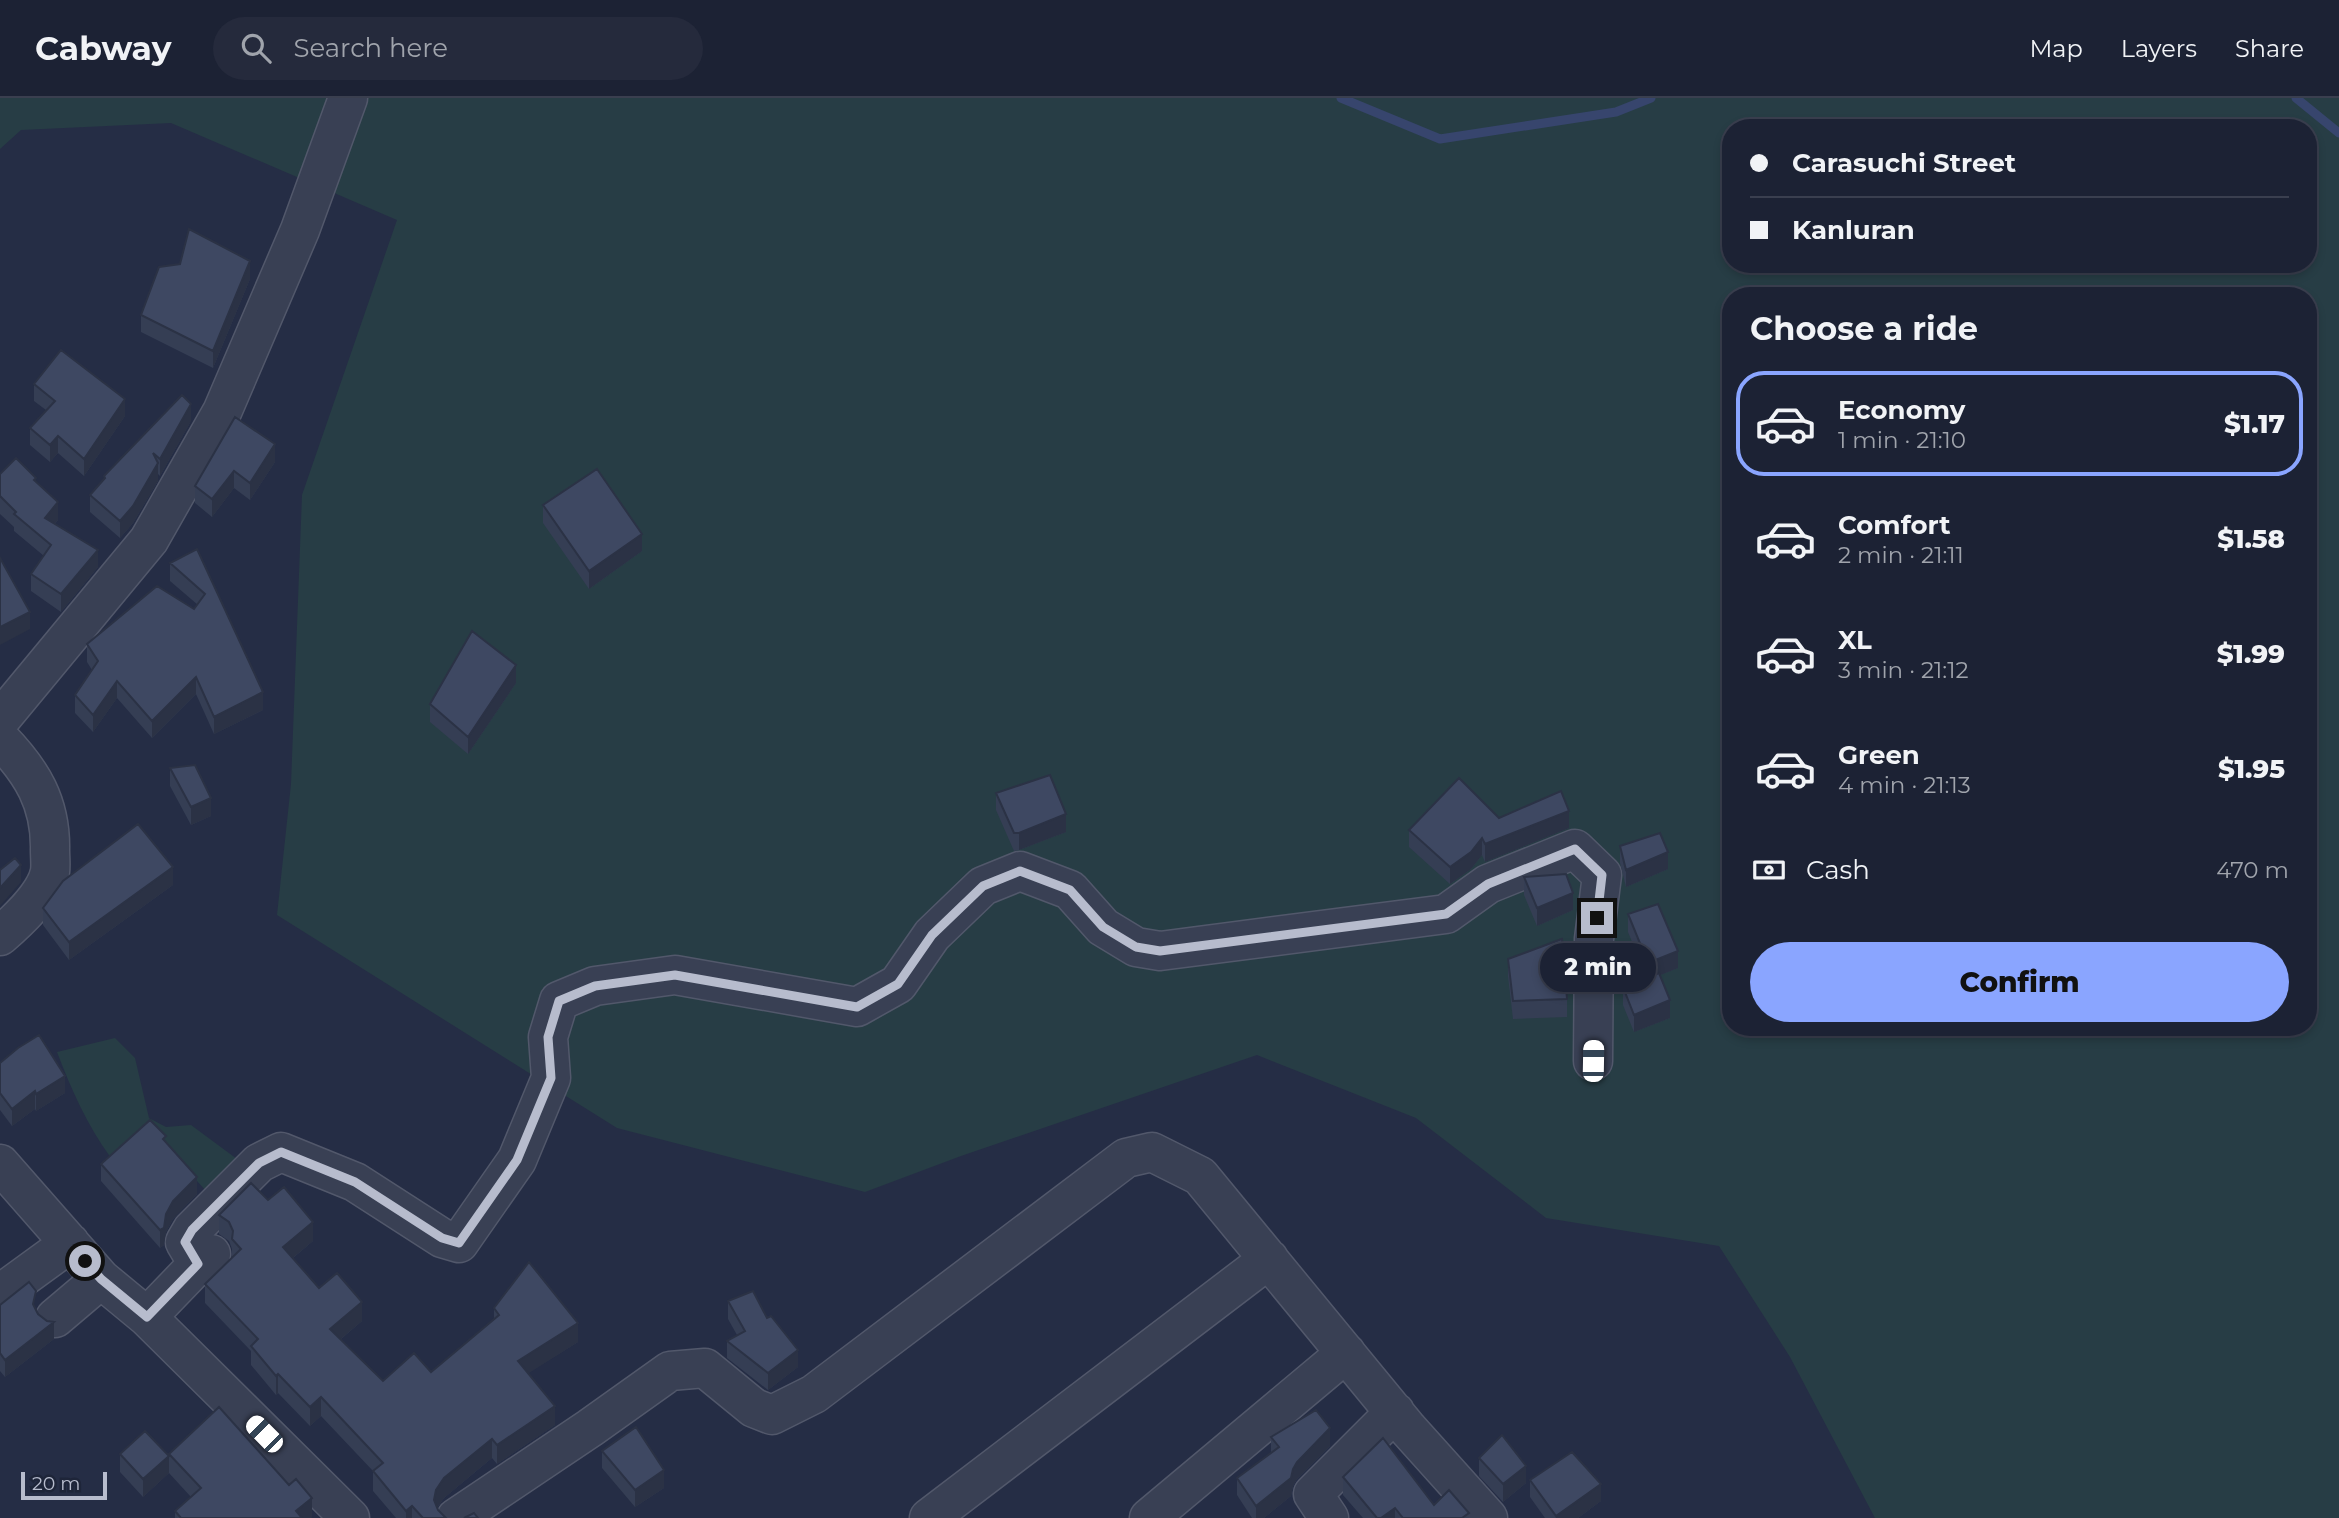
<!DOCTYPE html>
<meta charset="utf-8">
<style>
:root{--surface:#1c2234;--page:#252a3c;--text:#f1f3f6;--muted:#a0a4ac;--line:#3a3f4f;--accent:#8aa5ff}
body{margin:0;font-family:Montserrat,sans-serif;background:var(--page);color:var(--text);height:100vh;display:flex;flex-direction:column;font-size:26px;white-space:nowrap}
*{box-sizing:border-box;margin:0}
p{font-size:23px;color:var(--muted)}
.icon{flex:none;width:38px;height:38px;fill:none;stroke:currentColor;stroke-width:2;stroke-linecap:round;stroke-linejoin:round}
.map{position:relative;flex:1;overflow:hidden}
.sheet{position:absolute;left:1722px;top:189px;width:595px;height:749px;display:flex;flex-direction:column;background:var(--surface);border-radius:28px;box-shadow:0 4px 10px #0003,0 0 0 2px var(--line)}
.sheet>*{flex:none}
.top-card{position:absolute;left:1722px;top:21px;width:595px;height:154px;border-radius:28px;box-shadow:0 4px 10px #0003,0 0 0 2px var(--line);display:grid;align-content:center;height:154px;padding:0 28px;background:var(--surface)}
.scale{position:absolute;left:21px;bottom:18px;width:86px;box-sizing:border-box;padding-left:7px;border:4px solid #b7bccd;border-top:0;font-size:19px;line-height:24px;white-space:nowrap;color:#b7bccd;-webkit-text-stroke:5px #1e2539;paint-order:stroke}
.end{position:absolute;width:32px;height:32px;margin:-16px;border:9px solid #b7bccd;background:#111;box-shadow:0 0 0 4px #111}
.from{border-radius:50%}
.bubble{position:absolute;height:49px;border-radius:24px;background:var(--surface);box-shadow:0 4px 10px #0003,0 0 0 2px var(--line);font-size:23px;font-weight:800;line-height:49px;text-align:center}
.car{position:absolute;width:21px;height:42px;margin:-21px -10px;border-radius:9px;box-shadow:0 0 5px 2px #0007;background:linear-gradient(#fff 24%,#345 0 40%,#fff 0 76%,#345 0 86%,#fff 0)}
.top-card b{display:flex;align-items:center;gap:24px;height:66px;font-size:26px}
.top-card b+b{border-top:2px solid var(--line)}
.top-card i{width:18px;height:18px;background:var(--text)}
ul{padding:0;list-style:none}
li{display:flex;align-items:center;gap:21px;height:105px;margin:0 14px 10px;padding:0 14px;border:4px solid transparent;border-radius:28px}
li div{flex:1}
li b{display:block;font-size:26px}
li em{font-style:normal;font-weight:800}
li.active{border-color:var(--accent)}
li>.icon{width:63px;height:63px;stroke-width:1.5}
h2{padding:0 28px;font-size:32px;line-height:84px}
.pay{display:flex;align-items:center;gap:18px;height:77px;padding:0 28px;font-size:26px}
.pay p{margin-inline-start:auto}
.button{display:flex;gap:14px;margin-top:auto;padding:14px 28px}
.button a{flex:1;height:80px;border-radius:42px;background:var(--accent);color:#111;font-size:28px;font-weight:800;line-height:80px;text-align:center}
header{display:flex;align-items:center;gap:42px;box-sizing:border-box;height:98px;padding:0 35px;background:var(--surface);border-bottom:2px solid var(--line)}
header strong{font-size:33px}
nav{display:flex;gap:38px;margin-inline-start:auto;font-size:24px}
.search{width:490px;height:63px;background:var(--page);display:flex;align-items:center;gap:18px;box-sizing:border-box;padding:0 24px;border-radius:38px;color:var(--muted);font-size:26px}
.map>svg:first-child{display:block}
.green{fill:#273d45;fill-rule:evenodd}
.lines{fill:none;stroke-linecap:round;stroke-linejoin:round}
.stream{stroke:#37456d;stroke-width:9}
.minor-casing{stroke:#52586b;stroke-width:41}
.minor{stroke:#394054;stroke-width:38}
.wall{fill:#353e54}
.shaded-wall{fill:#2b3245}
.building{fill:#3e4862;stroke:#2b3245;stroke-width:2}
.route{stroke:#b7bccd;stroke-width:9}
</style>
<header>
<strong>Cabway</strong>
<div class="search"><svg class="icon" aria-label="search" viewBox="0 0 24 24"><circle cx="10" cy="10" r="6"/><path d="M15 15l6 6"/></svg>Search here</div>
<nav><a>Map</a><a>Layers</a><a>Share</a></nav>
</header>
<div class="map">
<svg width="2339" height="1420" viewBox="0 0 2339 1420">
<rect width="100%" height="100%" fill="#252d45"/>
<!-- green -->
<path class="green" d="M 0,0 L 2339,0 L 2339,1420 L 1875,1420 L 1790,1259 L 1719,1148 L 1546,1120 L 1416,1020 L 1257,957 L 961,1058 L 865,1094 L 617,1030 L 277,817 L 291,686 L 302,397 L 397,122 L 171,25 L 21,32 L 0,51 ZM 1731,30 L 2308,30 L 2308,166 L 1731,166 ZM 1731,198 L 2308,198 L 2308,929 L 1731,929 Z
M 115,940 L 135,960 L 149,1020 L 166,1029 L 191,1027 L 241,1064 L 207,1094 L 148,1029 L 111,1060 C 87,1027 71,991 57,954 Z"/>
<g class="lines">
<!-- stream -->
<path class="stream" d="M 1341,0 L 1440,41 L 1616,14 L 1651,0
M 2296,0 L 2339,35"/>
<defs>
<path id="minor" d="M 0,622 L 149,442 L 222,314 L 300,132 L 348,0
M 0,641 C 32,674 51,705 50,752 C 50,759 51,767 50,774 C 45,798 17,823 0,838
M 0,1066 L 101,1181 L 147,1219 L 350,1420
M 198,1166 L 185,1144 L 192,1132 L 259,1065 L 281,1054 L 355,1084 L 442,1140 L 459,1145 L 517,1062 L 551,980 L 548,939 L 559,903 L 595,888 L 675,877 L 857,909 L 898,886 L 932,837 L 983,788 L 1020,773 L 1070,792 L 1103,829 L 1136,849 L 1160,853 L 1446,816 L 1488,786 L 1575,751 L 1602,777 L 1594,841 L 1593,963
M 0,1196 L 70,1145
M 147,1219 L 198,1166 L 211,1156
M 55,1220 L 101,1181
M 456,1420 L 590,1330 L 670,1273 L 705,1270 L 754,1310 L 772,1317 L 814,1296 L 1126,1060 L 1152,1054 L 1200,1078 L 1408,1331 L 1488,1420
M 929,1420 L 1269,1161
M 1149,1420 L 1346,1255
M 1329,1420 L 1313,1396 L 1395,1314"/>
</defs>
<!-- minor casing -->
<use href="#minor" class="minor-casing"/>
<!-- minor -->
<use href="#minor" class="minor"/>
</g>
<!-- wall -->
<path class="wall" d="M 250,181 L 213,270 L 141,234 L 141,217 Z
M 34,286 L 125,318 L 84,378 L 58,355 L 50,364 L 30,347 L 30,330 L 46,312 L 34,303 Z
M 235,319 L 275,364 L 250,402 L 234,390 L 212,419 L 195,405 L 195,388 Z
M 191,323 L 160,378 L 158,376 L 158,383 L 133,425 L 120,440 L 90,414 L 90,397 L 104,381 L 104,378 Z
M 0,376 L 36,384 L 58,422 L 55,426 L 98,469 L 61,514 L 31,493 L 31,476 L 44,458 L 14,433 L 14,429 L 0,416 Z
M 543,407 L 642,453 L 589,491 L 543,425 Z
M 197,451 L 263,612 L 214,636 L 196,596 L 152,640 L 117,600 L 93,634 L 75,615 L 75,597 L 92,572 L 87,564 L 87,546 L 194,511 L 198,507 L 170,483 L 170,465 Z
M 516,585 L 468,656 L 430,624 L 430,606 Z
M 170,670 L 211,718 L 191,727 L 170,688 Z
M 996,695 L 1066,734 L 1019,752 L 1014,753 L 996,712 Z
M 1499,720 L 1569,730 L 1485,764 L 1482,757 L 1471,771 L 1450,786 L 1409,749 L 1409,732 Z
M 1620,748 L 1668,771 L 1626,789 L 1620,765 Z
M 1524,779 L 1573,812 L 1537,828 L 1524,797 Z
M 173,787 L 69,862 L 43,827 L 43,810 Z
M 1628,816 L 1678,870 L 1660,877 L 1670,920 L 1634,934 L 1623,907 L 1623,889 L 1647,880 L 1628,834 Z
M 1508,861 L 1567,901 L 1567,919 L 1513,921 L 1508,878 Z
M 0,965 L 65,995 L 36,1013 L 35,1011 L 12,1028 L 0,1012 Z
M 166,1044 L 197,1096 L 173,1121 L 166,1134 L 164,1147 L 160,1150 L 101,1083 L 101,1066 Z
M 268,1102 L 313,1143 L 293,1160 L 319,1190 L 362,1223 L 341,1241 L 383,1283 L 431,1274 L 494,1221 L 494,1210 L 578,1244 L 528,1275 L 555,1327 L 497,1366 L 492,1360 L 444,1400 L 437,1410 L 438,1412 L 446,1420 L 396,1420 L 373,1393 L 373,1373 L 321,1318 L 310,1328 L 278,1295 L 276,1297 L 251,1267 L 251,1253 L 205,1205 L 205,1186 L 232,1160 L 232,1151 L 229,1143 L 219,1136 L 219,1117 Z
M 728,1203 L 767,1220 L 798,1269 L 768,1292 L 727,1260 L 727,1243 L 737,1237 L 728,1221 Z
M 0,1207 L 36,1211 L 54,1241 L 5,1279 L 0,1273 Z
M 1271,1339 L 1330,1348 L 1297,1381 L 1293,1388 L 1291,1398 L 1264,1420 L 1252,1420 L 1237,1397 L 1237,1380 L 1271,1355 Z
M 602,1353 L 664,1390 L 635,1409 L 602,1370 Z
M 120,1356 L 169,1358 L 169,1356 L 312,1419 L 310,1420 L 175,1420 L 175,1413 L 191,1399 L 169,1375 L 143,1399 L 120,1374 Z
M 1479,1360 L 1526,1385 L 1503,1404 L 1479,1378 Z
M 1343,1379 L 1434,1407 L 1469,1420 L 1363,1420 L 1343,1397 Z
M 1530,1382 L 1601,1403 L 1578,1420 L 1545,1420 L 1530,1399 Z"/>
<!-- shaded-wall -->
<path class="shaded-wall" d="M 250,163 L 250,181 L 213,270 L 213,253 Z
M 125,301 L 125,318 L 84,378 L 84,361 Z
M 191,306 L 191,323 L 160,378 L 160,361 Z
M 58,338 L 58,355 L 50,364 L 50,347 Z
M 275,346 L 275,364 L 250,402 L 250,385 Z
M 158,365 L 158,383 L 133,425 L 120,440 L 120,423 Z
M 234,373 L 234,390 L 212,419 L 212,401 Z
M 58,404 L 58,422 L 45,437 L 45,420 Z
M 642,436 L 642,453 L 589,491 L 589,473 Z
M 98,452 L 98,469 L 61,514 L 61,496 Z
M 30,514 L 30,531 L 0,547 L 0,529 Z
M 516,567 L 516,585 L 468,656 L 468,639 Z
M 196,579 L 196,596 L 152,640 L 152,623 Z
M 117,583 L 117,600 L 93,634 L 93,617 Z
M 263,594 L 263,612 L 214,636 L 214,619 Z
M 211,700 L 211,718 L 191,727 L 191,709 Z
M 1569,713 L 1569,730 L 1485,764 L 1485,746 Z
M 1066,716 L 1066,734 L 1019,752 L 1019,735 Z
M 1482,740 L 1482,757 L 1471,771 L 1450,786 L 1450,769 Z
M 1668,754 L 1668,771 L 1626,789 L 1626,772 Z
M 21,767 L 21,784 L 0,808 L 0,790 Z
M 173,769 L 173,787 L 69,862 L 69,844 Z
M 1573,795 L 1573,812 L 1537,828 L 1537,810 Z
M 1678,853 L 1678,870 L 1648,882 L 1648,865 Z
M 1670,902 L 1670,920 L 1634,934 L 1634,917 Z
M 65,978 L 65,995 L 36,1013 L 36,996 Z
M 35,993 L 35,1011 L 12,1028 L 12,1011 Z
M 197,1079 L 197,1096 L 173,1121 L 166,1134 L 164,1147 L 160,1150 L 160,1132 L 166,1116 L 173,1103 Z
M 313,1124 L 313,1143 L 283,1168 L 283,1149 Z
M 362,1204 L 362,1223 L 330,1250 L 330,1231 Z
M 54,1224 L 54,1241 L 5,1279 L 5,1262 Z
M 578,1225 L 578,1244 L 518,1282 L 518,1263 Z
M 798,1252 L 798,1269 L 768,1292 L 768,1275 Z
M 278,1276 L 278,1295 L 276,1297 L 276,1278 Z
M 321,1299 L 321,1318 L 310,1328 L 310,1309 Z
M 555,1308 L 555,1327 L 497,1366 L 497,1347 Z
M 1330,1330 L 1330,1348 L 1297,1381 L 1293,1388 L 1291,1398 L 1264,1420 L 1256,1420 L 1256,1408 L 1293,1371 L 1297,1364 Z
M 492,1341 L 492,1360 L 444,1400 L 436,1411 L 434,1402 L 436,1392 L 444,1380 Z
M 169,1358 L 169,1375 L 143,1399 L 143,1381 Z
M 1526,1368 L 1526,1385 L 1503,1404 L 1503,1386 Z
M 664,1372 L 664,1390 L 635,1409 L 635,1392 Z
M 1601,1386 L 1601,1403 L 1578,1420 L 1556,1420 L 1556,1418 Z
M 312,1400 L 312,1419 L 310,1420 L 296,1420 L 296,1413 Z
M 412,1408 L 412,1420 L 406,1420 L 406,1413 Z
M 1395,1410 L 1395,1420 L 1381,1420 Z"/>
<!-- building -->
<path class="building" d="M 189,131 L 250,163 L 213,253 L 141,217 L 159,169 L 180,166 Z
M 61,252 L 125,301 L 84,361 L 58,338 L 50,347 L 30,330 L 55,303 L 34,286 Z
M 182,297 L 191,306 L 160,361 L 153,355 L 158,365 L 133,408 L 120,423 L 90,397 L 105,380 L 104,378 Z
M 235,319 L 275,346 L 250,385 L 234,373 L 212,401 L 195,388 Z
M 16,360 L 36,380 L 34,382 L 58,404 L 45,420 L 98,452 L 61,496 L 31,476 L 51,447 L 14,416 L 16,414 L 0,398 L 0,376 Z
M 597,371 L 642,436 L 589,473 L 543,407 Z
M 197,451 L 263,594 L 214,619 L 196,579 L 152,623 L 117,583 L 93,617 L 75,597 L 98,563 L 87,546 L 157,488 L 194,511 L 205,496 L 170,465 Z
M 0,460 L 30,514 L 0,529 Z
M 472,533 L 516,567 L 468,639 L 430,606 Z
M 195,667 L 211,700 L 191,709 L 170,670 Z
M 1050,677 L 1066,716 L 1019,735 L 1014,735 L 996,695 Z
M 1459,680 L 1499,720 L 1561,693 L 1569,713 L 1485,746 L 1482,740 L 1471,754 L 1450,769 L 1409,732 Z
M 138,726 L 173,769 L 69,844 L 43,810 L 63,783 Z
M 1660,735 L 1668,754 L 1626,772 L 1620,748 Z
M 15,760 L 21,767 L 0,790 L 0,772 Z
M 1566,776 L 1573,795 L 1537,810 L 1524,779 Z
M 1658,806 L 1678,853 L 1648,865 L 1628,816 Z
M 1562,841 L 1567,901 L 1513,903 L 1508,861 Z
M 1659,875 L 1670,902 L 1634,917 L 1623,889 Z
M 39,937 L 65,978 L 36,996 L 35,993 L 12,1011 L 0,995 L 0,965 L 18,950 Z
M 150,1022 L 166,1038 L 163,1041 L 197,1079 L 173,1103 L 166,1116 L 164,1130 L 160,1132 L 101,1066 Z
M 251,1085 L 268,1102 L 284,1089 L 313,1124 L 283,1149 L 319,1190 L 337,1175 L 362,1204 L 330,1231 L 383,1283 L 414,1255 L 431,1274 L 499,1217 L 494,1210 L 529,1164 L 578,1225 L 518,1263 L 555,1308 L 497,1347 L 492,1341 L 444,1380 L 436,1392 L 434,1402 L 438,1412 L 446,1420 L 423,1420 L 412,1408 L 406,1413 L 373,1373 L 383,1365 L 321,1299 L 310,1309 L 278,1276 L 276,1278 L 251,1248 L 258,1241 L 205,1186 L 241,1151 L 232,1141 L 233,1133 L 229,1124 L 219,1117 Z
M 29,1184 L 36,1193 L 33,1206 L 38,1216 L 47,1223 L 54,1224 L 5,1262 L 0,1255 L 0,1207 Z
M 753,1193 L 767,1220 L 771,1218 L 798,1252 L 768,1275 L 727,1243 L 745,1233 L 728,1203 Z
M 219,1309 L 289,1387 L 296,1381 L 312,1400 L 296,1413 L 302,1420 L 181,1420 L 175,1413 L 201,1390 L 169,1356 Z
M 1316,1312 L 1330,1330 L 1297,1364 L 1293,1371 L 1291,1380 L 1256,1408 L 1237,1380 L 1279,1349 L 1271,1339 Z
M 636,1329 L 664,1372 L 635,1392 L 602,1353 Z
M 145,1333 L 169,1358 L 143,1381 L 120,1356 Z
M 1502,1337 L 1526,1368 L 1503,1386 L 1479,1360 Z
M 1383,1340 L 1434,1407 L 1449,1392 L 1469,1415 L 1462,1420 L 1403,1420 L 1395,1410 L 1381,1420 L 1377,1420 L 1343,1379 Z
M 1572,1354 L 1601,1386 L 1556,1418 L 1530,1382 Z
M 474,1415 L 478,1420 L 464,1420 Z"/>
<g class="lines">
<!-- route -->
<path class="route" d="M 85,1163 L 101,1181 L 147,1219 L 198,1166 L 185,1144 L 192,1132 L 259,1065 L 281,1054 L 355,1084 L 442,1140 L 459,1145 L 517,1062 L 551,980 L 548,939 L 559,903 L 595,888 L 675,877 L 857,909 L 898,886 L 932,837 L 983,788 L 1020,773 L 1070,792 L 1103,829 L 1136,849 L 1160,853 L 1446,816 L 1488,786 L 1575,751 L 1602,777 L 1597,820"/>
</g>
</svg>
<div class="scale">20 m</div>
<i class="end from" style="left:85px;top:1163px"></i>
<i class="end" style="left:1597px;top:820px"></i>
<div class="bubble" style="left:1540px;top:845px;width:116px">2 min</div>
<i class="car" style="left:1593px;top:963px;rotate:1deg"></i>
<i class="car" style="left:264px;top:1336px;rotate:315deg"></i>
<div class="top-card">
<b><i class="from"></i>Carasuchi Street</b>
<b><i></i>Kanluran</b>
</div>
<section class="sheet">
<h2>Choose a ride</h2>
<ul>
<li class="active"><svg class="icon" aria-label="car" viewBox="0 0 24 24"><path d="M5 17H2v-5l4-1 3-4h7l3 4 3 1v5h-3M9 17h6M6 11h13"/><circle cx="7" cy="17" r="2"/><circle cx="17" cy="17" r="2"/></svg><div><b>Economy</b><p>1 min · 21:10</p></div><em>$1.17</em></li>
<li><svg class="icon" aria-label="car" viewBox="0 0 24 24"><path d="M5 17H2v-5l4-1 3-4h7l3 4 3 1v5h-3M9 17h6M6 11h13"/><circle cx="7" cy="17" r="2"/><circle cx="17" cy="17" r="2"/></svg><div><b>Comfort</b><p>2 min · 21:11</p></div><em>$1.58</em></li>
<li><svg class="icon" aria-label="car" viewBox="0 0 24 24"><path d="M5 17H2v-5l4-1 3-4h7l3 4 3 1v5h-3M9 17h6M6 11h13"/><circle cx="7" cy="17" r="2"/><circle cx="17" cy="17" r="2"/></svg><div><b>XL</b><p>3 min · 21:12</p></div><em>$1.99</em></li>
<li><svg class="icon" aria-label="car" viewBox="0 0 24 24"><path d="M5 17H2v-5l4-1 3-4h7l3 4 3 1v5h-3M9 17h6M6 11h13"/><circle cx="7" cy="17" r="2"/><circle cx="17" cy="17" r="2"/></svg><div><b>Green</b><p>4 min · 21:13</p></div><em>$1.95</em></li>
</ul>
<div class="pay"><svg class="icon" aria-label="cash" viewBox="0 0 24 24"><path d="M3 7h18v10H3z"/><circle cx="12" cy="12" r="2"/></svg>Cash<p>470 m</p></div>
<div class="button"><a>Confirm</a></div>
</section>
</div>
